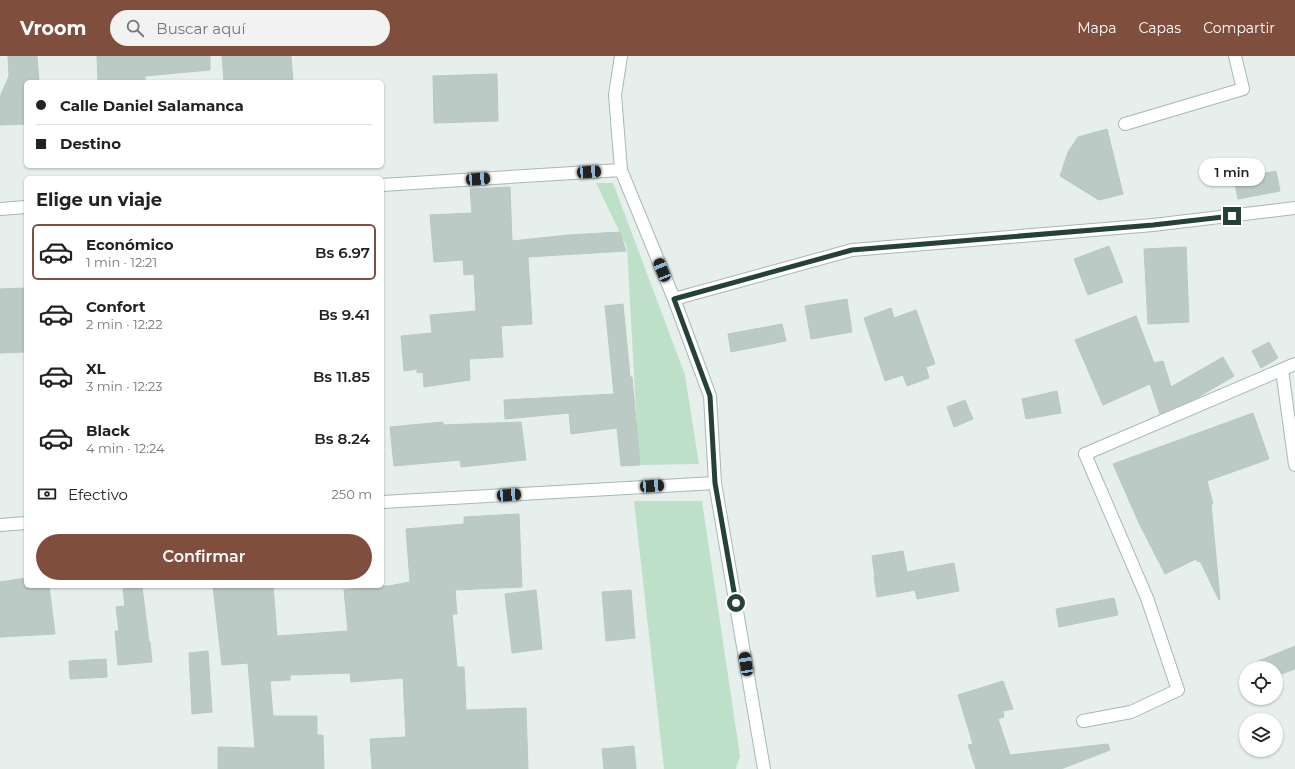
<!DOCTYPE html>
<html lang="es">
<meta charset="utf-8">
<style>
:root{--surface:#fff;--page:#f2f2f2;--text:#222;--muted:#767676;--line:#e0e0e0;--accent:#804e3d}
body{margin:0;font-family:Montserrat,sans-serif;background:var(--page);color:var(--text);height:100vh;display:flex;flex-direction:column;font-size:15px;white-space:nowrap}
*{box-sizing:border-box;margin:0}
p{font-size:13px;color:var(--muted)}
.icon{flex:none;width:22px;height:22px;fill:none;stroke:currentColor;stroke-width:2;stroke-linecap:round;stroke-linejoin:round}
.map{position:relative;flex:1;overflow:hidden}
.drawer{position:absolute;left:24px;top:120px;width:360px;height:412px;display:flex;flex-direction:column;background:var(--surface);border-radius:6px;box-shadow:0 1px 3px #0004}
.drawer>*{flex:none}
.hud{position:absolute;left:24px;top:24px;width:360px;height:88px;border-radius:6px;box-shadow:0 1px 3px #0004;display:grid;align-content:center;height:88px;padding:0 12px;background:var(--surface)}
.controls{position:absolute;left:1239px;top:605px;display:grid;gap:8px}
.controls a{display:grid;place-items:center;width:44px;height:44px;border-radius:50%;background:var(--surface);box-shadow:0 1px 3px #0004;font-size:20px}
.end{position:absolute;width:18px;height:18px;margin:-9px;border:5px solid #24423a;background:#fff;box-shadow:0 0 0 2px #fff}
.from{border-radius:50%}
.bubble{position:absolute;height:28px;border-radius:14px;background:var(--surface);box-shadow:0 1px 3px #0004;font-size:13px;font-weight:600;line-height:28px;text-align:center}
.car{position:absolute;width:12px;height:24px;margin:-12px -6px;border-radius:5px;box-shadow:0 0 3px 1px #0007;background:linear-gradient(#222 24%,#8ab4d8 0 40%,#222 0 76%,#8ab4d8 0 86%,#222 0)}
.hud b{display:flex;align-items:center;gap:14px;height:38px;font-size:15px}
.hud b+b{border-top:1px solid var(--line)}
.hud i{width:10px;height:10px;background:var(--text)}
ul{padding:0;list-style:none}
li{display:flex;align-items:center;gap:12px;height:56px;margin:0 8px 6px;padding:0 4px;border:2px solid transparent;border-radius:6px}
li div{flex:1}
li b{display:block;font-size:15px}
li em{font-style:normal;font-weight:600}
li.selected{border-color:var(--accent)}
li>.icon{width:36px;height:36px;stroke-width:1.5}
h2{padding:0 12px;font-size:18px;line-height:48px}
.pay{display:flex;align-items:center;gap:10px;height:44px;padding:0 12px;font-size:15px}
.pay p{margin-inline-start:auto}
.button{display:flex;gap:8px;margin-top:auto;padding:8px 12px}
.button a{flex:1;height:46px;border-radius:24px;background:var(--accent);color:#fff;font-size:16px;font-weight:600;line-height:46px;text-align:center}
header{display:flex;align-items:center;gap:24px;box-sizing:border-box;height:56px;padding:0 20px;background:var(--accent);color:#fff}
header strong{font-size:19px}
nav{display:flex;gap:22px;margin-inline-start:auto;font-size:14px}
.search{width:280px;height:36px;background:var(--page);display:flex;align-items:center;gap:10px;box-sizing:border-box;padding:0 14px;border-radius:22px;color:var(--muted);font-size:15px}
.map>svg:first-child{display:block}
.green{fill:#bfe0c8}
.building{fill:#bbcac4;stroke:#b8c9c2}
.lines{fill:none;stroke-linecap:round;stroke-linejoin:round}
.lane-casing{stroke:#a8b8b2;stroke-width:14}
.street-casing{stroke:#a8b8b2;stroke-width:14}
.lane{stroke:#fff;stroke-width:12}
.street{stroke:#fff;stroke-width:12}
.route{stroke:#24423a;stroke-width:5}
</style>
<header>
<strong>Vroom</strong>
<div class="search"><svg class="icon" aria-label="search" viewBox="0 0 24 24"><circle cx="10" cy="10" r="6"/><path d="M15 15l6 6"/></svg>Buscar aquí</div>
<nav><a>Mapa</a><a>Capas</a><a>Compartir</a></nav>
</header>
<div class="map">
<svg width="1295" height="713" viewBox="0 0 1295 713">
<rect width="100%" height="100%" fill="#e6efeb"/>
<!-- green -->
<path class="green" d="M 596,127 L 613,127 L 685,319 L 699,408 L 639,409 L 627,191 Z
M 634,445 L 702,445 L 740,700 L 736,713 L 664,713 Z"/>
<!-- building -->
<path class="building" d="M 8,0 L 37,0 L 39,26 L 26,26 L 26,68 L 0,69 L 0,41 L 9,20 Z
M 97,0 L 210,0 L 210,14 L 145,20 L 145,26 L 98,26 Z
M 222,0 L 291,0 L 293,26 L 224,26 Z
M 497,18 L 498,65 L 434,67 L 433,20 Z
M 1107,73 L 1123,138 L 1099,144 L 1060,120 L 1068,96 L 1078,81 Z
M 1276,115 L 1280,135 L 1238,143 L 1234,123 Z
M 510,131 L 512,185 L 568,179 L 620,176 L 626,195 L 528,201 L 532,268 L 501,270 L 503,301 L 469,303 L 470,324 L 424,331 L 423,316 L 417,317 L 417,313 L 404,315 L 401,280 L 432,277 L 430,259 L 476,255 L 474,218 L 464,219 L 463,204 L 434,206 L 430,159 L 472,157 L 470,133 Z
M 1109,190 L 1123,226 L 1088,239 L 1074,203 Z
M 1186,191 L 1189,266 L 1148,268 L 1144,193 Z
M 26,232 L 26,296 L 0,297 L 0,233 Z
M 847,243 L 852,276 L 811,283 L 805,250 Z
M 623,248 L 630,321 L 632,321 L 640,409 L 621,410 L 617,372 L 571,378 L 569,357 L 505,363 L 504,344 L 614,338 L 605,250 Z
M 891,252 L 894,262 L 916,254 L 935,308 L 926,311 L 929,322 L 907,330 L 903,319 L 885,325 L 864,262 Z
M 1136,260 L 1154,307 L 1163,305 L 1171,331 L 1223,301 L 1234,320 L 1195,343 L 1160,358 L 1150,328 L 1103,349 L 1075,284 Z
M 782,268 L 786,285 L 731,296 L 728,278 Z
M 1269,286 L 1278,302 L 1261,312 L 1252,295 Z
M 1057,335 L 1061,357 L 1026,363 L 1022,343 Z
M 965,344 L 973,363 L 954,371 L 947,351 Z
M 1253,357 L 1269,403 L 1207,425 L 1213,448 L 1211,448 L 1220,543 L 1219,544 L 1200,505 L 1198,506 L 1196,503 L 1165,518 L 1139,467 L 1113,408 Z
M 443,366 L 443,369 L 521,366 L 526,404 L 461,411 L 460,404 L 394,410 L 390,371 Z
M 519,458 L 522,531 L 455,534 L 457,558 L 452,558 L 457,611 L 464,611 L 466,654 L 526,652 L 528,713 L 372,713 L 370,683 L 406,681 L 403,622 L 351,626 L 350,617 L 290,619 L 290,624 L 270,625 L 273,660 L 317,660 L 317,679 L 323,679 L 324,713 L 218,713 L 218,691 L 255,692 L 248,607 L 222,609 L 213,530 L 273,530 L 277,580 L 348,575 L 344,534 L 361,532 L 361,530 L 389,530 L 410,526 L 406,473 L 464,468 L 464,461 Z
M 903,495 L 907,516 L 954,507 L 959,535 L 917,543 L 915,534 L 877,541 L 874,521 L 875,521 L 872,500 Z
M 26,522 L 26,530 L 49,530 L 55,578 L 0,581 L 0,526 Z
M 142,531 L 149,586 L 150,586 L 152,606 L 118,609 L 115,575 L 119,575 L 116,551 L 125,550 L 123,533 Z
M 536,534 L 542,593 L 512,597 L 505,538 Z
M 631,534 L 635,582 L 606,585 L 602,536 Z
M 1114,542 L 1118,559 L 1059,571 L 1056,553 Z
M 1295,590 L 1295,613 L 1276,620 L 1276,612 L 1252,612 L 1251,608 Z
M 208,595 L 212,656 L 192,658 L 189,597 Z
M 106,603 L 107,621 L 70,623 L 69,605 Z
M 1003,625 L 1013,653 L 1003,655 L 1004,661 L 998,663 L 1010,699 L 1108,688 L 1110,694 L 1061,713 L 976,713 L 968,689 L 973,688 L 958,639 Z
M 634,690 L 636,713 L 604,713 L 602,693 Z"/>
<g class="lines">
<defs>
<path id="lane" d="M 1282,314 L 1295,409
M 1083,665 L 1131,656 L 1178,634 L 1147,542 L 1085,398"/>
<path id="street" d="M 621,0 L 615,39 L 621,114 L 674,243 L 710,340 L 715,427 L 764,713
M 1125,68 L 1243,33 L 1235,0
M 382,129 L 621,114
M 0,153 L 26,151
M 674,243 L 852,194 L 1153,169 L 1295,152
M 1085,398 L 1295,308
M 382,446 L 715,427
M 0,469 L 26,467"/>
</defs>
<!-- lane casing -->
<use href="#lane" class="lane-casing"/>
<!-- street casing -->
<use href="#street" class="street-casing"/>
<!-- lane -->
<use href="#lane" class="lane"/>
<!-- street -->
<use href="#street" class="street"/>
</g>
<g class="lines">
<!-- route -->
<path class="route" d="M 736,547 L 715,427 L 710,340 L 674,243 L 852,194 L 1153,169 L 1232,160"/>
</g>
</svg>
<div class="controls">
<a><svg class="icon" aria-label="locate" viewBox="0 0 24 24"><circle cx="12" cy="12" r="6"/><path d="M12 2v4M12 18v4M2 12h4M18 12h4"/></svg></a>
<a><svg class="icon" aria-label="layers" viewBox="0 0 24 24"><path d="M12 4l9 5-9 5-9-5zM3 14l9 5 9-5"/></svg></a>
</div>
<i class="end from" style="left:736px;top:547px"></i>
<i class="end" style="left:1232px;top:160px"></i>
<div class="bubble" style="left:1199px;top:102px;width:66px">1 min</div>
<i class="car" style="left:589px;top:116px;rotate:86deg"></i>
<i class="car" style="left:478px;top:123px;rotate:86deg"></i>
<i class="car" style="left:662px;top:214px;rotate:338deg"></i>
<i class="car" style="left:652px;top:430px;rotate:86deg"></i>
<i class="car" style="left:509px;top:439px;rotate:86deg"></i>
<i class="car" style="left:746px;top:608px;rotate:351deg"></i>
<div class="hud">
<b><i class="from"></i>Calle Daniel Salamanca</b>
<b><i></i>Destino</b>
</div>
<section class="drawer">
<h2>Elige un viaje</h2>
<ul>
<li class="selected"><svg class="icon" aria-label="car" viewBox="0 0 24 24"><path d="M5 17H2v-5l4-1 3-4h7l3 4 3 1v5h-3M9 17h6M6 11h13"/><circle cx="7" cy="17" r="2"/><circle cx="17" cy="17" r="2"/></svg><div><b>Económico</b><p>1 min · 12:21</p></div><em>Bs 6.97</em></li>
<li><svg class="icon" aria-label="car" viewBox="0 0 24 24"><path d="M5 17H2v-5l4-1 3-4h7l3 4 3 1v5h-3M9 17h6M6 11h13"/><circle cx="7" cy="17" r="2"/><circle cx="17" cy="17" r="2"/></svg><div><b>Confort</b><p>2 min · 12:22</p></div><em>Bs 9.41</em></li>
<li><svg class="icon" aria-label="car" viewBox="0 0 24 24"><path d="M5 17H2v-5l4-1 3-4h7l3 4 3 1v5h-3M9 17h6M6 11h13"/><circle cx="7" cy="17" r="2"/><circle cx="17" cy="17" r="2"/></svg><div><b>XL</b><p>3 min · 12:23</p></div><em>Bs 11.85</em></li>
<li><svg class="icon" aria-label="car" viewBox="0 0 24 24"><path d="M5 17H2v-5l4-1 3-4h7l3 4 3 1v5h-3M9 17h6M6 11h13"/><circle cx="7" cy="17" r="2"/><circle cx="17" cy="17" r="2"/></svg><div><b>Black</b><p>4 min · 12:24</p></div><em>Bs 8.24</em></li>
</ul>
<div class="pay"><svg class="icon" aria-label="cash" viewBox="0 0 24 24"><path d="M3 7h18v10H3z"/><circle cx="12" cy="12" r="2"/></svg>Efectivo<p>250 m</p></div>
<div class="button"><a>Confirmar</a></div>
</section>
</div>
